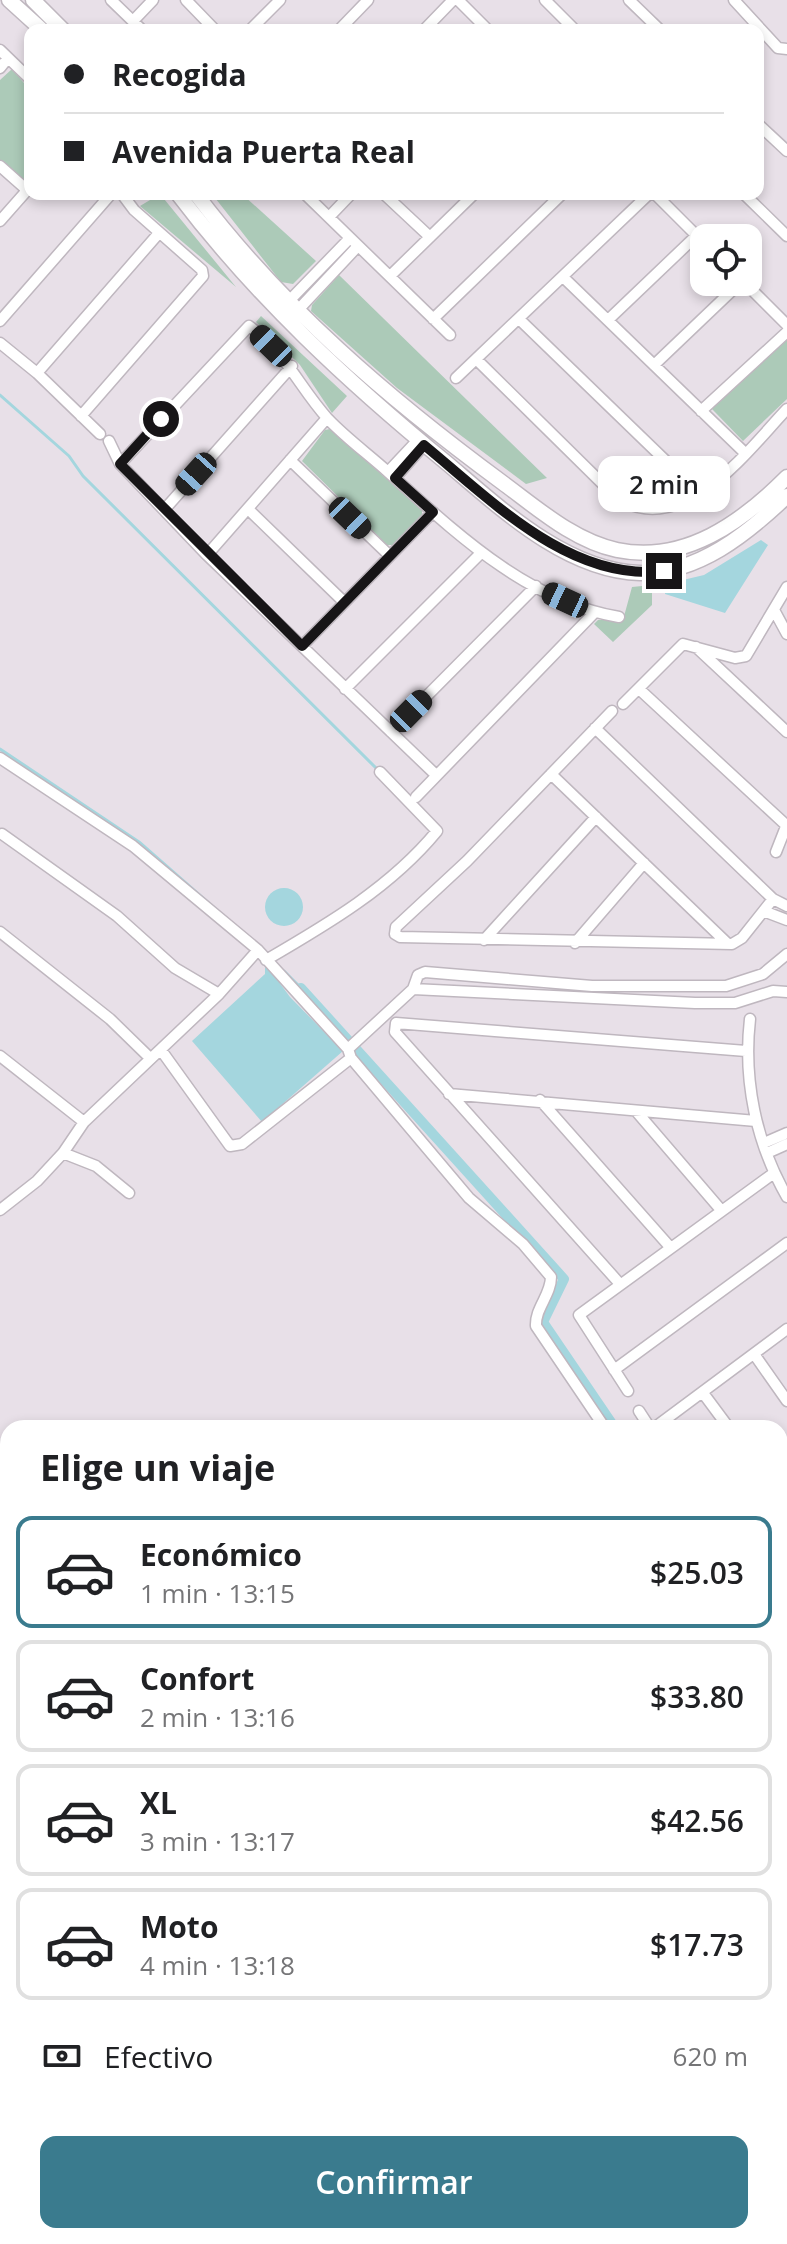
<!DOCTYPE html>
<html lang="es">
<meta charset="utf-8">
<style>
:root{--surface:#fff;--page:#f6f6f6;--text:#202124;--muted:#757577;--line:#e0e0e0;--accent:#3a7b8e}
body{margin:0;font-family:"Open Sans",sans-serif;background:var(--page);color:var(--text);height:100vh;display:flex;flex-direction:column;font-size:30px;white-space:nowrap}
*{box-sizing:border-box;margin:0}
p{font-size:26px;color:var(--muted)}
.icon{flex:none;width:44px;height:44px;fill:none;stroke:currentColor;stroke-width:2;stroke-linecap:round;stroke-linejoin:round}
.map{position:relative;flex:1;overflow:hidden}
.drawer{position:absolute;left:0px;top:1420px;width:788px;height:824px;display:flex;flex-direction:column;background:var(--surface);border-radius:24px 24px 0 0;box-shadow:0 4px 12px #0003}
.drawer>*{flex:none}
.hud{position:absolute;left:24px;top:24px;width:740px;height:176px;border-radius:16px;box-shadow:0 4px 12px #0003;display:grid;align-content:center;height:176px;padding:0 40px;background:var(--surface)}
.controls{position:absolute;left:690px;top:224px;display:grid;gap:16px}
.controls a{display:grid;place-items:center;width:72px;height:72px;border-radius:16px;background:var(--surface);box-shadow:0 4px 12px #0003;font-size:40px}
.end{position:absolute;width:36px;height:36px;margin:-18px;border:10px solid #171517;background:#fff;box-shadow:0 0 0 4px #fff}
.from{border-radius:50%}
.bubble{position:absolute;height:56px;border-radius:16px;background:var(--surface);box-shadow:0 4px 12px #0003;font-size:26px;font-weight:600;line-height:56px;text-align:center}
.car{position:absolute;width:24px;height:48px;margin:-24px -12px;border-radius:10px;box-shadow:0 0 6px 2px #0007;background:linear-gradient(#222 24%,#8ab4d8 0 40%,#222 0 76%,#8ab4d8 0 86%,#222 0)}
.hud b{display:flex;align-items:center;gap:28px;height:76px;font-size:30px}
.hud b+b{border-top:2px solid var(--line)}
.hud i{width:20px;height:20px;background:var(--text)}
ul{padding:0;list-style:none}
li{display:flex;align-items:center;gap:24px;height:112px;margin:0 16px 12px;padding:0 24px;border:4px solid var(--line);border-radius:16px}
li div{flex:1}
li b{display:block;font-size:30px}
li em{font-style:normal;font-weight:600}
li.selected{border-color:var(--accent)}
li>.icon{width:72px;height:72px;stroke-width:1.5}
h2{padding:0 40px;font-size:36px;line-height:96px}
.pay{display:flex;align-items:center;gap:20px;height:88px;padding:0 40px;font-size:30px}
.pay p{margin-inline-start:auto}
.cta{display:flex;gap:16px;margin-top:auto;padding:16px 40px}
.cta a{flex:1;height:92px;border-radius:16px;background:var(--accent);color:#fff;font-size:32px;font-weight:600;line-height:92px;text-align:center}
.map>svg:first-child{display:block}
.green{fill:#accab8}
.water{fill:#a4d6de}
.lines{fill:none;stroke-linecap:round;stroke-linejoin:round}
.stream{stroke:#a4d6de;stroke-width:3}
.canal{stroke:#a4d6de;stroke-width:10}
.street-casing{stroke:#bfb7bf;stroke-width:13}
.secondary-casing{stroke:#bfb7bf;stroke-width:17}
.street{stroke:#fff;stroke-width:10}
.secondary{stroke:#fff;stroke-width:14}
.route{stroke:#171517;stroke-width:10}
</style>
<div class="map">
<svg width="787" height="2244" viewBox="0 0 787 2244">
<rect width="100%" height="100%" fill="#e8e0e8"/>
<!-- green -->
<path class="green" d="M 12,69 L 30,90 L 27,180 L 22,180 L 0,160 L 0,80 Z
M 160,194 L 236,287 L 140,206 Z
M 212,194 L 242,194 L 316,261 L 293,284 L 281,282 Z
M 339,275 L 547,478 L 526,484 L 397,388 L 311,311 L 312,305 Z
M 261,316 L 347,396 L 332,413 L 300,365 L 256,322 Z
M 787,339 L 787,399 L 743,441 L 712,409 Z
M 330,429 L 422,510 L 422,515 L 393,545 L 387,545 L 302,461 L 325,430 Z
M 652,585 L 652,605 L 613,642 L 594,624 L 598,620 L 623,620 L 632,587 Z"/>
<!-- water -->
<path class="water" d="M 761,540 L 768,545 L 725,613 L 665,594 L 666,584 L 704,575 Z
M265 907a19 19 0 1 1 38 0a19 19 0 1 1-38 0Z
M 265,963 L 290,997 L 343,1051 L 262,1122 L 192,1041 L 265,974 Z"/>
<g class="lines">
<!-- stream -->
<path class="stream" d="M 0,395 L 69,456 L 83,476 L 377,769
M 0,749 L 139,842 L 267,954
M 284,971 L 301,988
M 0,1550 L 8,1555"/>
<!-- canal -->
<path class="canal" d="M 301,988 L 564,1279 L 543,1322 L 615,1428
M 780,1674 L 787,1685"/>
<defs>
<path id="street" d="M 111,0 L 142,30
M 186,0 L 215,30
M 458,0 L 488,30
M 545,0 L 575,30
M 629,0 L 660,30
M 734,0 L 778,48 L 787,49
M 133,21 L 153,0
M 250,30 L 280,0
M 339,30 L 368,0
M 424,30 L 453,0
M 0,50 L 30,79
M 0,68 L 8,58
M 758,124 L 787,151
M 0,166 L 27,190
M 305,194 L 450,335
M 384,194 L 430,237
M 655,194 L 704,243
M 744,194 L 787,236
M 329,217 L 351,194
M 0,221 L 30,187
M 390,276 L 474,194
M 563,277 L 745,453
M 744,282 L 787,325
M 288,302 L 350,238
M 297,311 L 358,246
M 433,319 L 562,194
M 519,319 L 700,494
M 608,320 L 696,236
M 0,321 L 111,194
M 0,343 L 37,373 L 100,434
M 477,360 L 618,499 C 685,538 748,450 787,409
M 654,365 L 741,282
M 37,373 L 159,233
M 456,378 L 649,194
M 701,411 L 787,332
M 81,416 L 203,276 L 202,270 L 134,210 L 122,194
M 109,441 L 120,464 L 207,555 L 436,775
M 290,460 L 390,556
M 120,464 L 249,326 C 287,354 299,387 328,419 C 346,438 368,454 388,472 C 455,532 526,601 619,617
M 388,472 L 418,440
M 395,478 L 424,445
M 248,509 L 344,602
M 164,510 L 292,366
M 207,555 L 327,418
M 774,610 L 787,634
M 302,646 L 433,512
M 696,647 L 787,732
M 345,689 L 480,554
M 639,689 L 786,825
M 623,704 L 683,644 L 735,658 L 746,656 L 787,587
M 612,711 L 467,861 L 396,927 L 395,934 L 400,937 L 732,944 L 742,938 L 773,899
M 595,728 L 773,899 L 787,906
M 391,732 L 536,586
M 0,758 L 133,846 L 258,950 L 348,1049 L 351,1058 L 469,1198 L 523,1244 L 551,1277 C 551,1295 535,1308 536,1326 L 605,1428
M 551,774 L 728,944
M 416,797 L 594,613
M 2,834 L 117,916 L 175,968 L 219,994
M 776,852 L 787,824
M 766,912 L 787,920
M 0,932 L 110,1019 L 150,1058
M 484,940 L 596,817
M 575,943 L 644,863
M 266,960 C 328,924 391,887 437,831 L 380,772
M 413,989 L 695,1003 L 735,1003 L 773,991 L 787,992
M 750,1019 C 743,1080 756,1143 787,1197
M 348,1049 L 413,989 L 418,975 L 425,972 L 592,986 L 726,986 L 763,974 L 787,954
M 161,1050 L 230,1146 L 242,1144 L 351,1058
M 0,1056 L 84,1122
M 449,1094 L 756,1121
M 540,1100 L 670,1247
M 636,1111 L 721,1210
M 764,1143 L 787,1133
M 63,1153 L 96,1166 L 129,1193
M 767,1153 L 787,1144
M 0,1210 L 37,1181 L 63,1153 L 84,1122 L 219,994 L 258,950
M 620,1284 L 395,1032 L 396,1023 L 746,1051
M 754,1354 L 787,1401
M 614,1370 L 787,1243
M 628,1391 L 579,1315 L 774,1173
M 703,1393 L 729,1428
M 639,1411 L 650,1428
M 654,1428 L 787,1329
M 780,1535 L 787,1531
M 0,1565 L 8,1570
M 780,1607 L 787,1603
M 780,1624 L 787,1634
M 0,1658 L 8,1669
M 780,1685 L 787,1695
M 0,1716 L 8,1710
M 780,1766 L 787,1772
M 0,1812 L 8,1805
M 780,1836 L 787,1831
M 0,1876 L 8,1886
M 780,1910 L 787,1904
M 0,2083 L 8,2090
M 0,2167 L 8,2174
M 780,2174 L 787,2180
M 0,2224 L 8,2215
M 78,2236 L 87,2244
M 168,2236 L 177,2244
M 373,2236 L 381,2244
M 65,2244 L 72,2236
M 736,2244 L 736,2236
M 743,2244 L 753,2241 L 761,2244
M 772,2244 L 773,2236"/>
<path id="secondary" d="M 9,0 L 42,30
M 33,0 L 63,30
M 178,194 C 256,297 349,383 448,464 C 501,509 567,571 640,573 C 698,574 747,534 787,496
M 196,194 C 282,308 389,399 503,483 C 537,508 574,541 617,550 C 685,564 742,522 787,477
M 0,2003 L 8,2002
M 0,2044 L 8,2042
M 780,2211 L 787,2214
M 435,2236 L 446,2244
M 458,2236 L 469,2244
M 497,2244 L 522,2236 L 546,2244
M 584,2244 L 603,2236
M 653,2244 L 672,2236"/>
</defs>
<!-- street casing -->
<use href="#street" class="street-casing"/>
<!-- secondary casing -->
<use href="#secondary" class="secondary-casing"/>
<!-- street -->
<use href="#street" class="street"/>
<!-- secondary -->
<use href="#secondary" class="secondary"/>
</g>
<g class="lines">
<!-- route -->
<path class="route" d="M 161,419 L 120,464 L 302,646 L 433,512 L 395,478 L 424,445 C 491,500 570,582 664,571"/>
</g>
</svg>
<div class="controls">
<a><svg class="icon" aria-label="locate" viewBox="0 0 24 24"><circle cx="12" cy="12" r="6"/><path d="M12 2v4M12 18v4M2 12h4M18 12h4"/></svg></a>
</div>
<i class="end from" style="left:161px;top:419px"></i>
<i class="end" style="left:664px;top:571px"></i>
<div class="bubble" style="left:598px;top:456px;width:132px">2 min</div>
<i class="car" style="left:271px;top:346px;rotate:314deg"></i>
<i class="car" style="left:196px;top:474px;rotate:222deg"></i>
<i class="car" style="left:350px;top:518px;rotate:134deg"></i>
<i class="car" style="left:565px;top:600px;rotate:295deg"></i>
<i class="car" style="left:411px;top:711px;rotate:45deg"></i>
<div class="hud">
<b><i class="from"></i>Recogida</b>
<b><i></i>Avenida Puerta Real</b>
</div>
<section class="drawer">
<h2>Elige un viaje</h2>
<ul>
<li class="selected"><svg class="icon" aria-label="car" viewBox="0 0 24 24"><path d="M5 17H2v-5l4-1 3-4h7l3 4 3 1v5h-3M9 17h6M6 11h13"/><circle cx="7" cy="17" r="2"/><circle cx="17" cy="17" r="2"/></svg><div><b>Económico</b><p>1 min · 13:15</p></div><em>$25.03</em></li>
<li><svg class="icon" aria-label="car" viewBox="0 0 24 24"><path d="M5 17H2v-5l4-1 3-4h7l3 4 3 1v5h-3M9 17h6M6 11h13"/><circle cx="7" cy="17" r="2"/><circle cx="17" cy="17" r="2"/></svg><div><b>Confort</b><p>2 min · 13:16</p></div><em>$33.80</em></li>
<li><svg class="icon" aria-label="car" viewBox="0 0 24 24"><path d="M5 17H2v-5l4-1 3-4h7l3 4 3 1v5h-3M9 17h6M6 11h13"/><circle cx="7" cy="17" r="2"/><circle cx="17" cy="17" r="2"/></svg><div><b>XL</b><p>3 min · 13:17</p></div><em>$42.56</em></li>
<li><svg class="icon" aria-label="car" viewBox="0 0 24 24"><path d="M5 17H2v-5l4-1 3-4h7l3 4 3 1v5h-3M9 17h6M6 11h13"/><circle cx="7" cy="17" r="2"/><circle cx="17" cy="17" r="2"/></svg><div><b>Moto</b><p>4 min · 13:18</p></div><em>$17.73</em></li>
</ul>
<div class="pay"><svg class="icon" aria-label="cash" viewBox="0 0 24 24"><path d="M3 7h18v10H3z"/><circle cx="12" cy="12" r="2"/></svg>Efectivo<p>620 m</p></div>
<div class="cta"><a>Confirmar</a></div>
</section>
</div>
